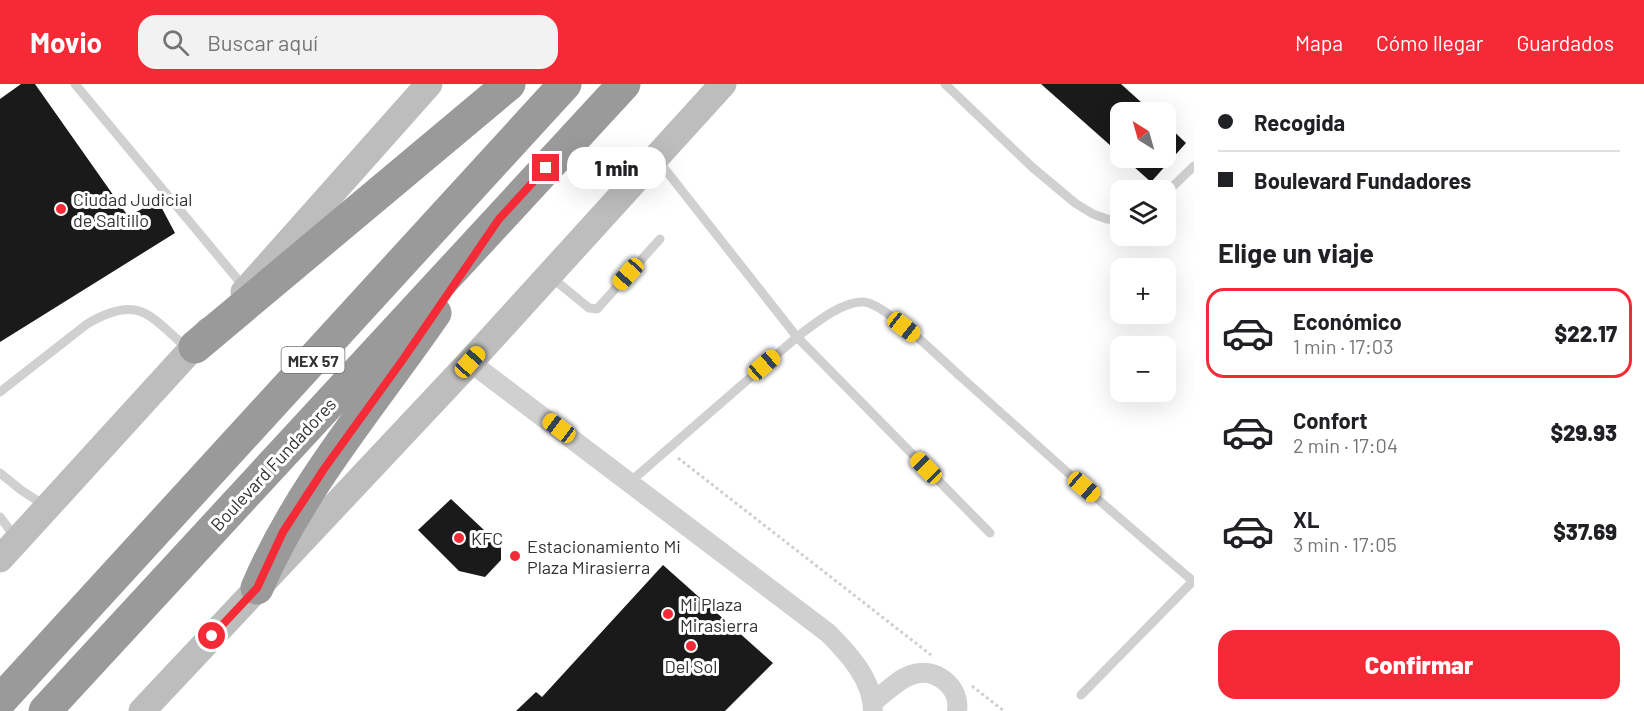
<!DOCTYPE html>
<html lang="es">
<meta charset="utf-8">
<style>
:root{--surface:#fff;--page:#f2f2f2;--text:#202124;--muted:#757577;--line:#e0e0e0;--accent:#f42a36}
body{margin:0;font-family:Barlow,sans-serif;background:var(--page);color:var(--text);height:100vh;display:flex;flex-direction:column;font-size:22px;white-space:nowrap}
*{box-sizing:border-box;margin:0}
p{font-size:20px;color:var(--muted)}
.icon{flex:none;width:33px;height:33px;fill:none;stroke:currentColor;stroke-width:2;stroke-linecap:round;stroke-linejoin:round}
.map{position:relative;flex:1;overflow:hidden}
.details{display:flex;flex-direction:column;background:var(--surface);width:450px}
.details>*{flex:none}
.top-card{display:grid;align-content:center;height:132px;padding:0 24px;background:var(--surface)}
.needle{width:39px;rotate:323deg}
.fabs{position:absolute;left:1110px;top:18px;display:grid;gap:12px}
.fabs a{display:grid;place-items:center;width:66px;height:66px;border-radius:12px;background:var(--surface);box-shadow:0 6px 24px #0002;font-size:30px}
.end{position:absolute;width:27px;height:27px;margin:-14px;border:8px solid #f42a36;background:#fff;box-shadow:0 0 0 3px #fff}
.from{border-radius:50%}
.bubble{position:absolute;height:42px;border-radius:18px;background:var(--surface);box-shadow:0 6px 24px #0002;font-size:20px;font-weight:800;line-height:42px;text-align:center}
.car{position:absolute;width:18px;height:36px;margin:-18px -9px;border-radius:8px;box-shadow:0 0 4px 2px #0007;background:linear-gradient(#f5c518 24%,#345 0 40%,#f5c518 0 76%,#345 0 86%,#f5c518 0)}
.top-card b{display:flex;align-items:center;gap:21px;height:57px;font-size:22px}
.top-card b+b{border-top:2px solid var(--line)}
.top-card i{width:15px;height:15px;background:var(--text)}
ul{padding:0;list-style:none}
li{display:flex;align-items:center;gap:18px;height:90px;margin:0 12px 9px;padding:0 12px;border:3px solid transparent;border-radius:18px}
li div{flex:1}
li b{display:block;font-size:22px}
li em{font-style:normal;font-weight:800}
li.current{border-color:var(--accent)}
li>.icon{width:54px;height:54px;stroke-width:1.5}
h2{padding:0 24px;font-size:27px;line-height:72px}
.button{display:flex;gap:12px;margin-top:auto;padding:12px 24px}
.button a{flex:1;height:69px;border-radius:18px;background:var(--accent);color:#fff;font-size:24px;font-weight:800;line-height:69px;text-align:center}
header{display:flex;align-items:center;gap:36px;box-sizing:border-box;height:84px;padding:0 30px;background:var(--accent);color:#fff}
header strong{font-size:28px}
nav{display:flex;gap:33px;margin-inline-start:auto;font-size:21px}
.search{width:420px;height:54px;background:var(--page);display:flex;align-items:center;gap:15px;box-sizing:border-box;padding:0 21px;border-radius:18px;color:var(--muted);font-size:22px}
main{display:flex;flex:1;min-height:0}
.map>svg:first-child{display:block}
.building{fill:#1a1a1a}
.lines{fill:none;stroke-linecap:round;stroke-linejoin:round}
.path{stroke:#d0d0d0;stroke-width:3;stroke-dasharray:3 3;stroke-linecap:butt}
.lane{stroke:#d0d0d0;stroke-width:9}
.street{stroke:#d0d0d0;stroke-width:20}
.secondary{stroke:#bdbdbd;stroke-width:27}
.highway{stroke:#9a9a9a;stroke-width:33}
.route{stroke:#f42a36;stroke-width:8}
.poi-dot{fill:#f42a36;stroke:#fff;stroke-width:2}
.labels{text-anchor:middle;dominant-baseline:central;stroke-width:6;stroke-linejoin:round;paint-order:stroke}
.shield{fill:#fff;stroke:#707070;stroke-width:1.5}
.shield-label{font-size:16px;font-weight:bold;fill:#333}
.poi-label{font-size:18px;fill:#333;stroke:#fff;text-anchor:start}
.street-label{font-size:18px;fill:#333;stroke:#fff}
</style>
<header>
<strong>Movio</strong>
<div class="search"><svg class="icon" aria-label="search" viewBox="0 0 24 24"><circle cx="10" cy="10" r="6"/><path d="M15 15l6 6"/></svg>Buscar aquí</div>
<nav><a>Mapa</a><a>Cómo llegar</a><a>Guardados</a></nav>
</header>
<main>
<div class="map">
<svg width="1194" height="627" viewBox="0 0 1194 627">
<rect width="100%" height="100%" fill="#fff"/>
<!-- building -->
<path class="building" d="M 21,0 L 35,0 L 128,132 L 158,117 L 175,149 L 0,258 L 0,15 Z
M 1041,0 L 1121,0 L 1152,28 L 1120,28 L 1120,70 Z
M 1166,40 L 1186,59 L 1151,98 L 1124,74 L 1166,74 Z
M 451,415 L 501,462 L 501,476 L 485,493 L 459,487 L 418,446 Z
M 663,481 L 773,579 L 725,627 L 516,627 L 536,608 L 542,613 Z"/>
<g class="lines">
<!-- path -->
<path class="path" d="M 678,374 L 931,571
M 972,602 L 1004,627"/>
<!-- lane -->
<path class="lane" d="M 75,0 L 244,203
M 945,0 L 1032,83 L 1075,119 L 1093,130 L 1107,135 L 1120,136
M 657,75 L 797,253 L 990,449
M 1166,109 L 1194,82
M 551,193 L 589,224 L 597,225 L 660,155
M 0,308 L 87,240 C 139,209 150,232 188,265
M 0,389 L 21,406 L 44,421
M 630,398 L 797,253 C 813,241 843,216 864,218 C 886,220 943,277 961,293 C 996,324 1031,356 1066,387 C 1108,425 1151,461 1194,498
M 0,433 L 15,453
M 1081,611 L 1193,497"/>
<!-- street -->
<path class="street" d="M 470,278 L 828,549 C 849,570 873,596 873,627
M 873,618 C 885,609 897,596 911,591 C 935,582 961,603 957,627"/>
<!-- secondary -->
<path class="secondary" d="M 244,208 L 429,0
M 0,475 L 208,247
M 142,627 L 470,278 L 723,0"/>
<!-- highway -->
<path class="highway" d="M 195,263 L 509,0
M 257,504 C 300,403 373,319 435,229
M 0,617 L 565,0
M 45,627 L 624,0"/>
</g>
<g class="lines">
<!-- route -->
<path class="route" d="M 212,552 L 257,504 L 283,448 L 324,385 L 404,274 L 499,135 L 546,84"/>
</g>
<!-- markers -->
<g class="poi-dot">
<circle cx="61" cy="125" r="6"/>
<circle cx="459" cy="454" r="6"/>
<circle cx="515" cy="472" r="6"/>
<circle cx="668" cy="530" r="6"/>
<circle cx="691" cy="562" r="6"/>
</g>
<g class="labels">
<!-- shield labels -->
<rect class="shield" x="281.5" y="263" width="63" height="26" rx="4.5"/>
<g class="shield-label">
<text x="313" y="276">MEX 57</text>
</g>
<!-- poi labels -->
<g class="poi-label">
<text x="73" y="115">Ciudad Judicial<tspan x="73" dy="21">de Saltillo</tspan></text>
<text x="471" y="454">KFC</text>
<text x="527" y="462">Estacionamiento Mi<tspan x="527" dy="21">Plaza Mirasierra</tspan></text>
<text x="680" y="520">Mi Plaza<tspan x="680" dy="21">Mirasierra</tspan></text>
<text x="691" y="582" text-anchor="middle">Del Sol</text>
</g>
<!-- street labels -->
<g class="street-label">
<text transform="translate(273 380) rotate(-47)">Boulevard Fundadores</text>
</g>
</g>
</svg>
<div class="fabs">
<a><svg class="needle" viewBox="-14 -14 28 28"><path d="M0-13l5 13h-10z" fill="#e53935"/><path d="M0 13l5-13h-10z" fill="#757577"/></svg></a>
<a><svg class="icon" aria-label="layers" viewBox="0 0 24 24"><path d="M12 4l9 5-9 5-9-5zM3 14l9 5 9-5"/></svg></a>
<a>+</a>
<a>−</a>
</div>
<i class="end from" style="left:212px;top:552px"></i>
<i class="end" style="left:546px;top:84px"></i>
<div class="bubble" style="left:567px;top:63px;width:99px">1 min</div>
<i class="car" style="left:628px;top:190px;rotate:222deg"></i>
<i class="car" style="left:904px;top:243px;rotate:128deg"></i>
<i class="car" style="left:470px;top:278px;rotate:42deg"></i>
<i class="car" style="left:764px;top:281px;rotate:49deg"></i>
<i class="car" style="left:559px;top:344px;rotate:307deg"></i>
<i class="car" style="left:926px;top:384px;rotate:315deg"></i>
<i class="car" style="left:1084px;top:403px;rotate:131deg"></i>
</div>
<section class="details">
<div class="top-card">
<b><i class="from"></i>Recogida</b>
<b><i></i>Boulevard Fundadores</b>
</div>
<h2>Elige un viaje</h2>
<ul>
<li class="current"><svg class="icon" aria-label="car" viewBox="0 0 24 24"><path d="M5 17H2v-5l4-1 3-4h7l3 4 3 1v5h-3M9 17h6M6 11h13"/><circle cx="7" cy="17" r="2"/><circle cx="17" cy="17" r="2"/></svg><div><b>Económico</b><p>1 min · 17:03</p></div><em>$22.17</em></li>
<li><svg class="icon" aria-label="car" viewBox="0 0 24 24"><path d="M5 17H2v-5l4-1 3-4h7l3 4 3 1v5h-3M9 17h6M6 11h13"/><circle cx="7" cy="17" r="2"/><circle cx="17" cy="17" r="2"/></svg><div><b>Confort</b><p>2 min · 17:04</p></div><em>$29.93</em></li>
<li><svg class="icon" aria-label="car" viewBox="0 0 24 24"><path d="M5 17H2v-5l4-1 3-4h7l3 4 3 1v5h-3M9 17h6M6 11h13"/><circle cx="7" cy="17" r="2"/><circle cx="17" cy="17" r="2"/></svg><div><b>XL</b><p>3 min · 17:05</p></div><em>$37.69</em></li>
</ul>
<div class="button"><a>Confirmar</a></div>
</section>
</main>
